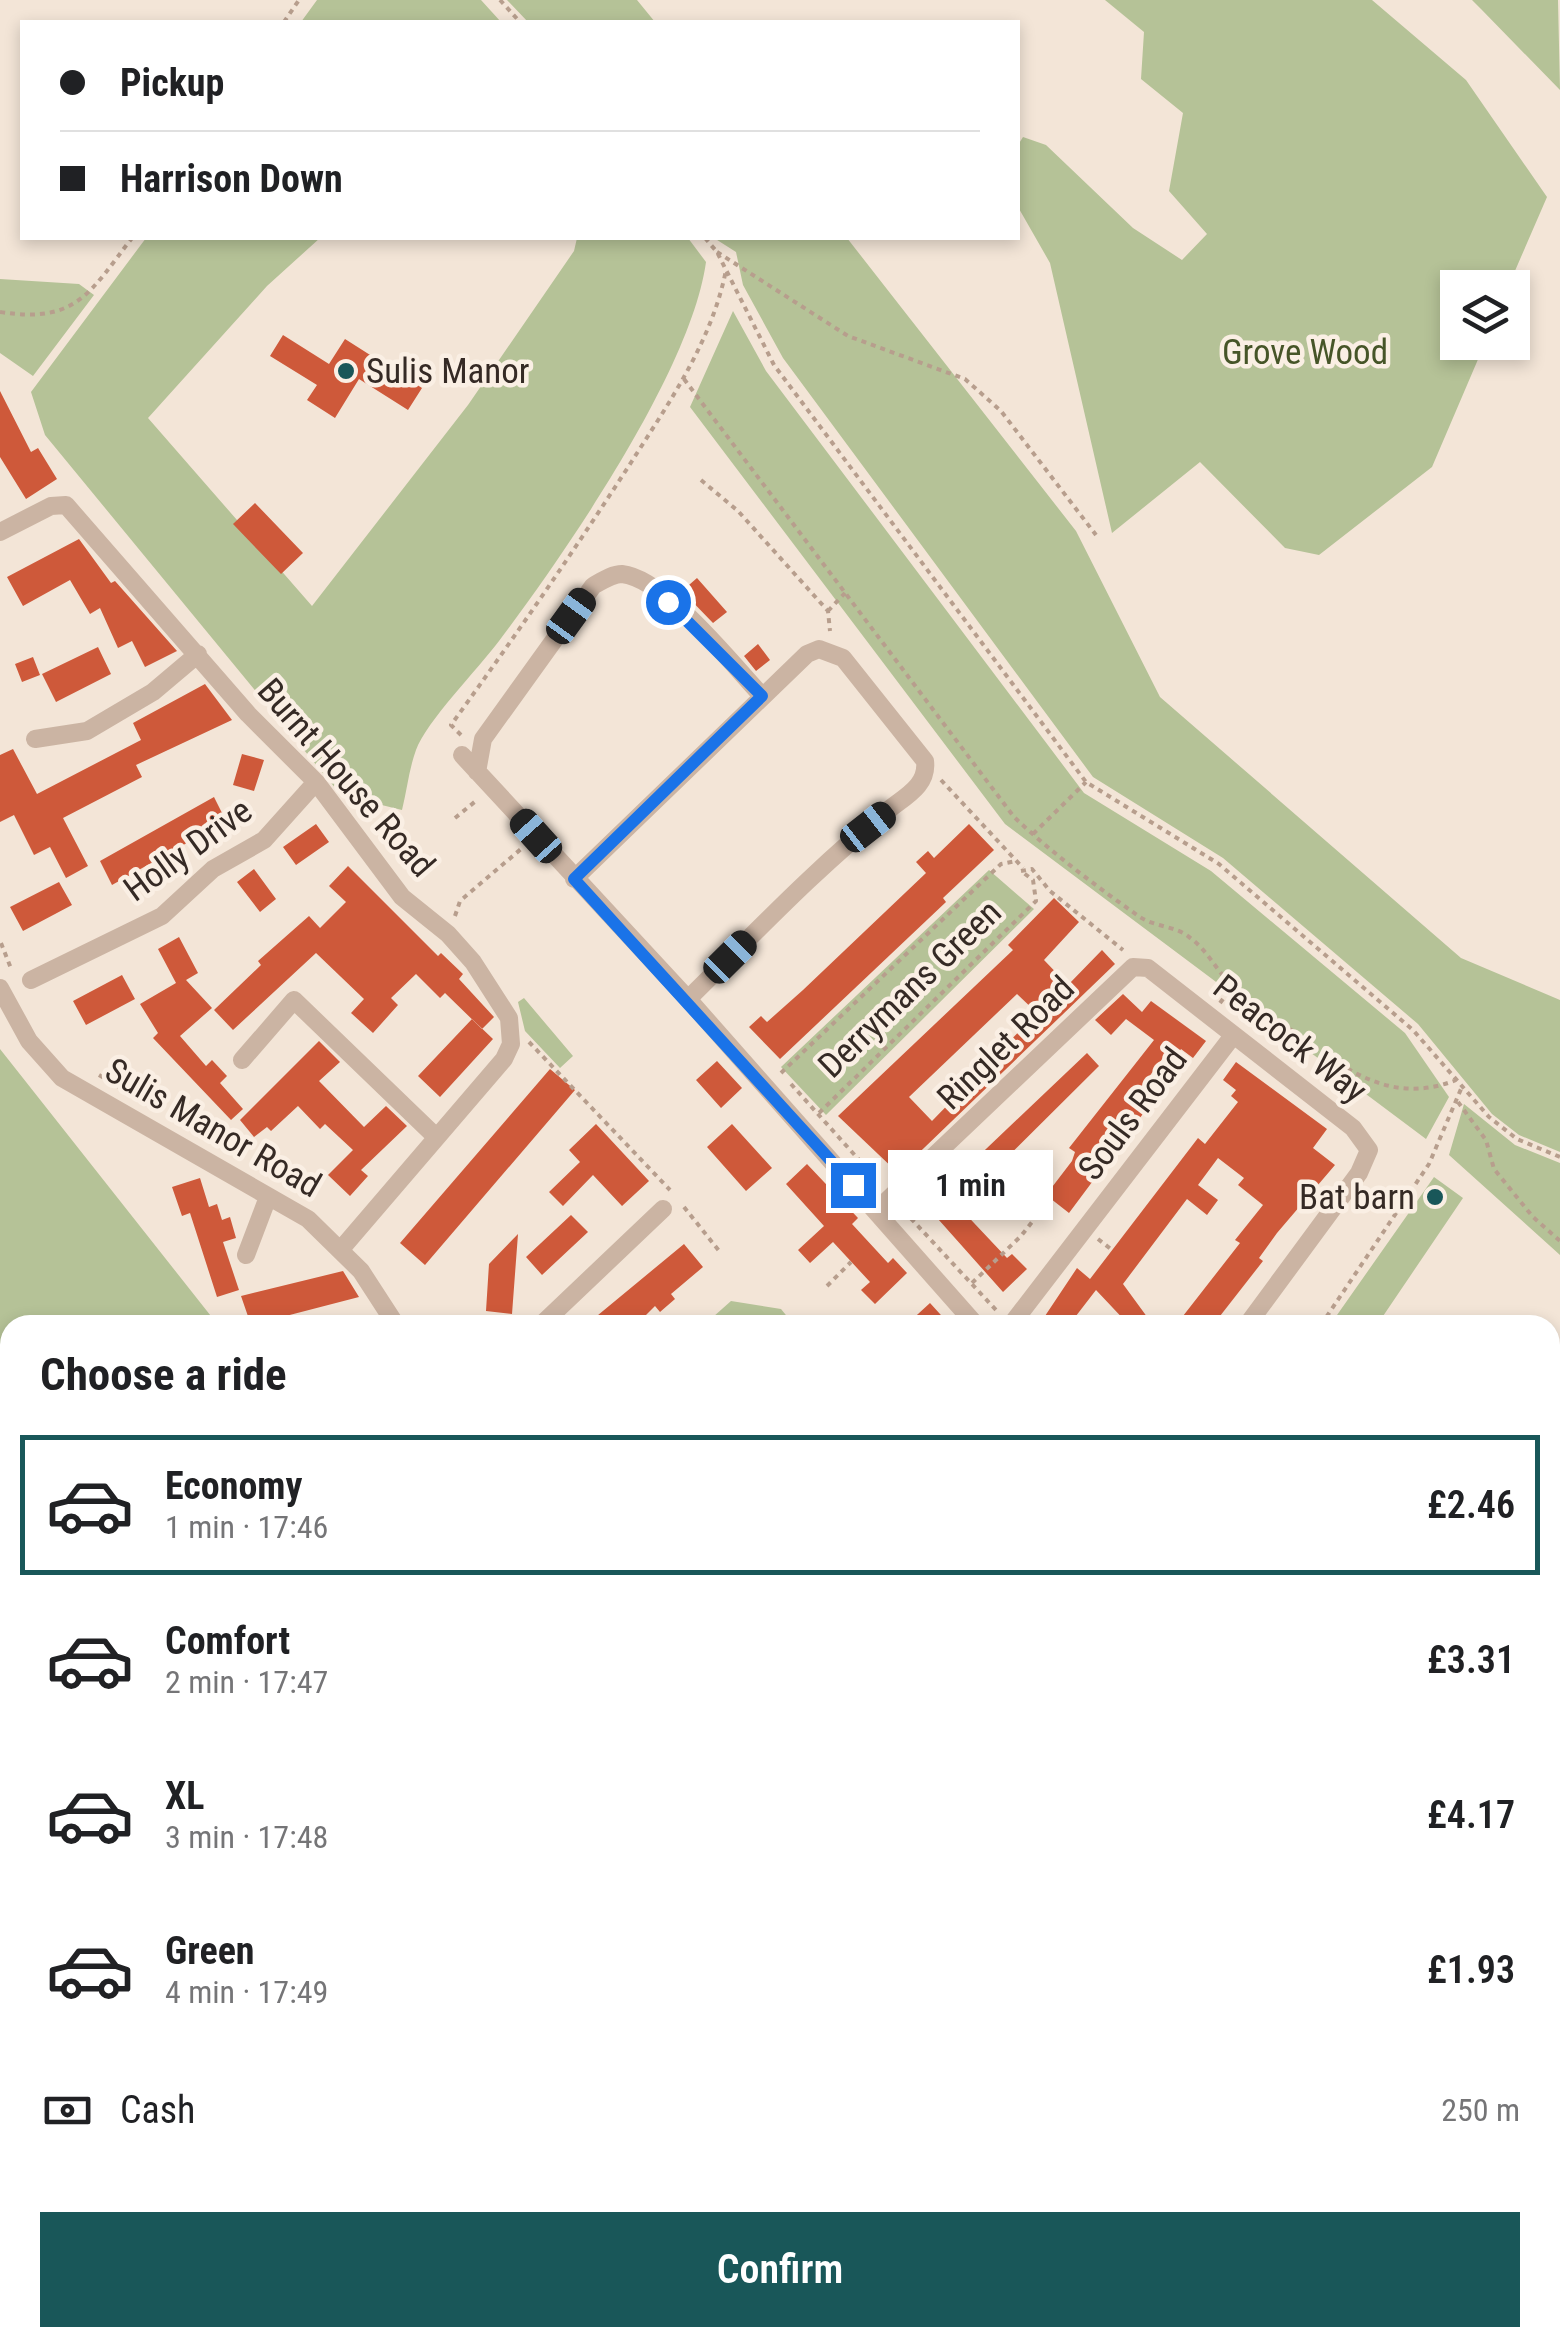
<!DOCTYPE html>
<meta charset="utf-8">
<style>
:root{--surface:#fff;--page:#f6f6f6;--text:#202124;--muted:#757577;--line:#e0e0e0;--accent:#195759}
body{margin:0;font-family:"Roboto Condensed",sans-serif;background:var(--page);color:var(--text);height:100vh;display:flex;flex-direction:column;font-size:38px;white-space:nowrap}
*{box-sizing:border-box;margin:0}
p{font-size:32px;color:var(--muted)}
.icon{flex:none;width:55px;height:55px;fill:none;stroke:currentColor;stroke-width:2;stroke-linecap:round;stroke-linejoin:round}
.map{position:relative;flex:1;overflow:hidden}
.sheet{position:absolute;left:0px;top:1315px;width:1560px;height:1032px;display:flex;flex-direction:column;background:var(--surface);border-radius:30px 30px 0 0;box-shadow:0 5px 15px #0003}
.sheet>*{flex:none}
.banner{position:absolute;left:20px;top:20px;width:1000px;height:220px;border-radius:0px;box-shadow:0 5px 15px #0003;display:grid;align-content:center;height:220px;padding:0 40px;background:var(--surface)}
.fabs{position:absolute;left:1440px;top:270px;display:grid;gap:20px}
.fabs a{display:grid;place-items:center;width:90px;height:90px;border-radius:0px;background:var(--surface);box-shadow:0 5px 15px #0003;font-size:50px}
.end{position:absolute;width:45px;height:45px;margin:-22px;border:12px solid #1a73e8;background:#fff;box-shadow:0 0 0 5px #fff}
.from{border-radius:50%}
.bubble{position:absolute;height:70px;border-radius:0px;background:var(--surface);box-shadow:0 5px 15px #0003;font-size:32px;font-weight:600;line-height:70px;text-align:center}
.car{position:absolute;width:30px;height:60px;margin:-30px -15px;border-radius:12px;box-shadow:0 0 8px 2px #0007;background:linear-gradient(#222 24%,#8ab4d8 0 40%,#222 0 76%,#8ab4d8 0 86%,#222 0)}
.banner b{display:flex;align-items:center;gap:35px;height:95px;font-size:38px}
.banner b+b{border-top:2px solid var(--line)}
.banner i{width:25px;height:25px;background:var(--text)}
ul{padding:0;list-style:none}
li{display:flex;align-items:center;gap:30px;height:140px;margin:0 20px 15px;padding:0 20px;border:5px solid transparent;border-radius:0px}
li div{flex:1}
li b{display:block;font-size:38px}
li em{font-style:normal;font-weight:600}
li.current{border-color:var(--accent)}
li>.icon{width:90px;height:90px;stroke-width:1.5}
h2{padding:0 40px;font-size:45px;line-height:120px}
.pay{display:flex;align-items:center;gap:25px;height:110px;padding:0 40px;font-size:38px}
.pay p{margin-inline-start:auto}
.primary-button{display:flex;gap:20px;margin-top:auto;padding:20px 40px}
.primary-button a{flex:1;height:115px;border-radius:0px;background:var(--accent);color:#fff;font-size:40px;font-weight:600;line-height:115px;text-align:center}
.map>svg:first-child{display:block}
.green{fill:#b5c297}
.building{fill:#ce593a;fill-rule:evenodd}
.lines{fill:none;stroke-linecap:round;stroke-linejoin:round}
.path{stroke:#b79e8d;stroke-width:4;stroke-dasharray:5 5;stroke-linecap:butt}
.minor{stroke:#cbb4a3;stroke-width:18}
.primary{stroke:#796055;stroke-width:25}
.route{stroke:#1a73e8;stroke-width:12}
.poi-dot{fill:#195759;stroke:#faefe4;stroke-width:4}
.labels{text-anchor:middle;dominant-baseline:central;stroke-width:9;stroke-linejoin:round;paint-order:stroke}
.park-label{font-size:35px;fill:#465528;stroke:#faefe4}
.poi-label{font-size:35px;fill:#352a25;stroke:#faefe4;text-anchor:start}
.street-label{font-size:35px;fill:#352a25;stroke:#faefe4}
</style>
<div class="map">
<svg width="1560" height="2347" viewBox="0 0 1560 2347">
<rect width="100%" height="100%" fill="#f3e5d7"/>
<!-- green -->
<path class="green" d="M 317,0 L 481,0 L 501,22 L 301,22 Z
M 507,0 L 637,0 L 655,22 L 528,22 Z
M 1105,0 L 1372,0 L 1466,80 L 1547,197 L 1508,287 L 1458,288 L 1458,342 L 1485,343 L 1432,467 L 1319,555 L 1285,548 L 1200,462 L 1112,533 L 1050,263 L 1018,207 L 1018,145 L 1023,137 L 1046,145 L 1133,228 L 1182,260 L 1207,234 L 1169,191 L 1183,113 L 1141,79 L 1144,32 Z
M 1472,0 L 1558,0 L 1560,90 L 1481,9 Z
M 146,238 L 320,238 L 267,286 L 148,418 L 312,606 L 468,405 L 574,251 L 577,238 L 688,238 L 706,262 C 691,371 566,552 499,641 C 478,669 426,722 416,750 C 409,769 407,790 402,810 L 341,795 L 45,435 L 31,392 Z
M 714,238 L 847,238 L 1076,531 L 1160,697 L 1461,958 L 1560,1000 L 1560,1152 L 1519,1135 L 1492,1114 L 1418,1024 L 1223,858 L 1093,777 L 783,358 L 743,285 L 736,252 Z
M 0,279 L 79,284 L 94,295 L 33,376 L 0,353 Z
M 733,311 L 766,371 L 1084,793 L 1211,871 L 1405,1033 L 1449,1097 L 1426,1139 L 1005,824 L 690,407 Z
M 989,870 L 1034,909 L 826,1115 L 781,1067 Z
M 524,998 L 573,1056 L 560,1068 L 525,1031 L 518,1002 Z
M 0,1049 L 218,1325 L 10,1325 L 10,1664 L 0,1647 Z
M 1464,1104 L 1515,1145 L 1560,1163 L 1560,1255 L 1449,1155 Z
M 1434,1177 L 1463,1198 L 1377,1325 L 1330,1325 Z
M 731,1301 L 781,1309 L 794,1325 L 704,1325 Z
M 0,1657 L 10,1674 L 10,1785 L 0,1771 Z"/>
<!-- building -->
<path class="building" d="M 283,335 L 329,364 L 345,339 L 422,388 L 408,410 L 359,379 L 335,418 L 307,400 L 317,385 L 270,356 Z
M 0,391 L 31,452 L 38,448 L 57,479 L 26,499 L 0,457 Z
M 255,503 L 303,553 L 281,574 L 233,524 Z
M 79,539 L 111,583 L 115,581 L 177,651 L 145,667 L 132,641 L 118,648 L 100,608 L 90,614 L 70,580 L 23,606 L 7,577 Z
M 697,578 L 727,612 L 713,623 L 682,591 Z
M 758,644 L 770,660 L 756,671 L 744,656 Z
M 98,647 L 111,674 L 56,702 L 42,674 Z
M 33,657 L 40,675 L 22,682 L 15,664 Z
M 205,684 L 232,720 L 136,765 L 142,777 L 63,818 L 88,866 L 66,878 L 50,847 L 34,855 L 14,815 L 0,822 L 0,755 L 13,749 L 37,794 L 141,740 L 133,723 Z
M 242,754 L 264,760 L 254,791 L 233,785 Z
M 214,797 L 226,821 L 112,885 L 100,861 Z
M 316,824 L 329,842 L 296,865 L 283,847 Z
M 969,824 L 994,850 L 943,898 L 946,902 L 780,1059 L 749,1027 L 761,1016 L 767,1022 L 803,990 L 926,873 L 916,862 L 928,851 L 934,858 Z
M 348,866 L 438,956 L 441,953 L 463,974 L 459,979 L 494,1017 L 482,1029 L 445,993 L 440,998 L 416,974 L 391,998 L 398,1005 L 373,1033 L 351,1013 L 364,999 L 316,953 L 233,1030 L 214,1010 L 261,965 L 258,961 L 309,916 L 320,928 L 346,902 L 329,886 Z
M 254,869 L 276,899 L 260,912 L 237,882 Z
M 59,882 L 72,905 L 23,931 L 10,907 Z
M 1054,898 L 1079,922 L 1044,960 L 1068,985 L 1102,950 L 1115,964 L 898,1173 L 838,1116 L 1013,950 L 1008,945 ZM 1017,994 L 1037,1013 L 932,1121 L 909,1097 Z
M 179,937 L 198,973 L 186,980 L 212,1008 L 180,1036 L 206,1066 L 212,1060 L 227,1076 L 220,1083 L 243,1109 L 231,1120 L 153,1038 L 158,1033 L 140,1004 L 176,983 L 158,949 Z
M 122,975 L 135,999 L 86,1025 L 73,1001 Z
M 1123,994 L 1142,1012 L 1151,1001 L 1206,1041 L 1193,1058 L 1181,1049 L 1176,1057 L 1168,1051 L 1140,1089 L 1154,1099 L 1069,1213 L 1046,1195 L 1072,1161 L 1075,1152 L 1069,1148 L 1154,1040 L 1126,1019 L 1111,1035 L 1095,1020 Z
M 472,1019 L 493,1039 L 440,1097 L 418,1076 Z
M 319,1041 L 340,1062 L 319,1081 L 364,1127 L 386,1106 L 407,1126 L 361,1170 L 368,1176 L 350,1196 L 328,1175 L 353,1150 L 325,1124 L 320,1129 L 298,1106 L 271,1131 L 267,1127 L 254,1137 L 240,1120 Z
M 1087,1053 L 1099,1066 L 958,1206 L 1007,1258 L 1012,1254 L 1027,1269 L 1003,1292 L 914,1192 L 931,1176 L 944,1189 Z
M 717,1061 L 742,1088 L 721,1108 L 696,1080 Z
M 1236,1062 L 1327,1129 L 1313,1148 L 1335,1165 L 1277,1233 L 1259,1258 L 1263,1261 L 1213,1325 L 1176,1325 L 1240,1243 L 1235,1240 L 1263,1205 L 1238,1185 L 1244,1178 L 1218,1158 L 1198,1185 L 1218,1200 L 1207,1215 L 1187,1199 L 1123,1284 L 1153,1325 L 1129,1325 L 1096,1290 L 1069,1325 L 1039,1325 L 1077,1268 L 1090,1279 L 1198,1138 L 1205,1144 L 1238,1102 L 1231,1096 L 1236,1090 L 1223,1080 Z
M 550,1069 L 575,1090 L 425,1265 L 400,1243 Z
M 596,1124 L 649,1181 L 622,1206 L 593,1175 L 563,1206 L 549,1192 L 580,1162 L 569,1150 Z
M 732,1124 L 772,1168 L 746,1191 L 707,1147 Z
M 807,1164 L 858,1218 L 852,1224 L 888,1263 L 893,1258 L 907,1273 L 875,1304 L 861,1290 L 870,1282 L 833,1242 L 810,1263 L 798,1250 L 824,1226 L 786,1184 Z
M 200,1178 L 209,1207 L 217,1204 L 222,1220 L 230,1217 L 236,1238 L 223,1242 L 239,1290 L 217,1297 L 190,1213 L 182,1216 L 172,1187 Z
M 571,1215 L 588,1232 L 542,1275 L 526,1257 Z
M 518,1234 L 512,1314 L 486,1311 L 489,1264 Z
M 684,1244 L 703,1267 L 671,1294 L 675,1299 L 660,1312 L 655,1306 L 638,1323 L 633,1318 L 625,1325 L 586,1325 Z
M 343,1271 L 359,1297 L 251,1325 L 241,1296 Z
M 930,1303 L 950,1325 L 906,1325 Z"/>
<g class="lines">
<!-- path -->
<path class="path" d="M 500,0 L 520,22
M 284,22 L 299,0
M 705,238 L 717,252 L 774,365 L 1086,782 L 1219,864 L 1413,1030 L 1489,1117 L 1517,1139 L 1560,1157
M 717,252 L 848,336 L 965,379 L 1001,411 L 1096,535
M 0,312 C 77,324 90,292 132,238
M 684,379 L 1014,817 C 1052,853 1097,887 1140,917 C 1155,927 1176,926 1189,937 C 1209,951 1217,973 1235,988 C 1251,1004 1272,1016 1290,1029 C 1341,1066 1389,1107 1456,1080
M 701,480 L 738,511 L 828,611 L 830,631
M 828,611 L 845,593
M 461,735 L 451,725 C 514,638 574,551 632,461 C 670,401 712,341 726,270
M 941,780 L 1023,868
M 455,818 L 477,800
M 1033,834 L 1086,782
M 1021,871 L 1032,869 L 1050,891 L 1123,950
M 455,916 L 460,901 L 521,849
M 1,943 L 12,971
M 1220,1003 L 1232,987
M 529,1042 L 670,1190
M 781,1073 L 1001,864 L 1016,861
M 99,1075 L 129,1093
M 791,1084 L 878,1181
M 1458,1102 L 1486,1140 L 1494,1169 L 1533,1217 L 1560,1241
M 819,1113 L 1036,901 L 1033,880 L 1021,871
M 966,1154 L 974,1161
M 989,1177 L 991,1178
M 684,1207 L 720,1252
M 904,1211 L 996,1310
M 1098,1239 L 1112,1250
M 972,1283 L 1021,1236 L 1044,1207
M 827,1286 L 851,1262
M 1321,1325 L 1429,1164 L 1461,1089
M 1550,1507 L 1560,1497
M 0,1722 L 10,1748
M 795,2347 L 800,2338"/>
<!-- minor -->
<path class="minor" d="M 0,532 L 51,506 L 66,505 L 248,714 L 316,782 L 402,897 L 448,934 L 473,962 L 509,1018 L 511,1044 L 504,1059 L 342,1248
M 35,739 L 87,731 L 153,692 L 198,654
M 462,755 L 688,999 L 976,1325
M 477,772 L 483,739 L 593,586 C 602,581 612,574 622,574 C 664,578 733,665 762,696
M 574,879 L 807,654 L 819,649 L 843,658 L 925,761 C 928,784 908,795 891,808 C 818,866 754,934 688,999
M 31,980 L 162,916 L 213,869 L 264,840 L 316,782
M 0,988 L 29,1041 L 62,1078 L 308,1219 L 361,1271 L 396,1325
M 242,1060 L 294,1000 L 434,1135
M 876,1211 L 1133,967 L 1148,968 L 1353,1128 L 1369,1150 L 1359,1173 L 1247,1325
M 246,1255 L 268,1197
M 541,1325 L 663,1209
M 1011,1325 L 1232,1037
M 1550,1732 L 1560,1730
M 0,2309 L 10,2298
M 550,2338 L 591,2347
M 126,2347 L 232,2338"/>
<!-- primary -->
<path class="primary" d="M 0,2106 L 10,2107
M 948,2338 L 962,2347"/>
</g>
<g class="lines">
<!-- route -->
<path class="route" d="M 668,602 L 762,696 L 574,879 L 853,1185"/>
</g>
<!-- markers -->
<g class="poi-dot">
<circle cx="346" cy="371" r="10"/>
<circle cx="1435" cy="1197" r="10"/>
</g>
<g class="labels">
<!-- park labels -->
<g class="park-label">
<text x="1305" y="352">Grove Wood</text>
</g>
<!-- poi labels -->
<g class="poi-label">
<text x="366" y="371">Sulis Manor</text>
<text x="1415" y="1197" text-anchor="end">Bat barn</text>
</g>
<!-- street labels -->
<g class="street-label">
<text transform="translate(346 778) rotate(49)">Burnt House Road</text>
<text transform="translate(188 850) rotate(-36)">Holly Drive</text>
<text transform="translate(910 989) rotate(-44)">Derrymans Green</text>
<text transform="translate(1290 1039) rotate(38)">Peacock Way</text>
<text transform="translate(1006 1043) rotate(-44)">Ringlet Road</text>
<text transform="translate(1133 1114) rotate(-53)">Souls Road</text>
<text transform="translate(213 1128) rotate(30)">Sulis Manor Road</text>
</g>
</g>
</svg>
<div class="fabs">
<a><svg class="icon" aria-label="layers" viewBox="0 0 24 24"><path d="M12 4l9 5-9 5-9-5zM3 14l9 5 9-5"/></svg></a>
</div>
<i class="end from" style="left:668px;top:602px"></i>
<i class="end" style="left:853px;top:1185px"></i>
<div class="bubble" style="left:888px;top:1150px;width:165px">1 min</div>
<i class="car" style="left:571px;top:616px;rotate:36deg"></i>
<i class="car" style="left:868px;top:827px;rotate:52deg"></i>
<i class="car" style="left:536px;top:836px;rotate:318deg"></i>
<i class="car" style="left:730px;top:957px;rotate:45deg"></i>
<div class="banner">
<b><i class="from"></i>Pickup</b>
<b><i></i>Harrison Down</b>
</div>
<section class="sheet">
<h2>Choose a ride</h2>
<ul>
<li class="current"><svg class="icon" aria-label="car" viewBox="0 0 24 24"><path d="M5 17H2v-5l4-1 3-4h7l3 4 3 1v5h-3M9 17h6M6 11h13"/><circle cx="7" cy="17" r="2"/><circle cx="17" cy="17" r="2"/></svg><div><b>Economy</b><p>1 min · 17:46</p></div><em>£2.46</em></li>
<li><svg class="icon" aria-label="car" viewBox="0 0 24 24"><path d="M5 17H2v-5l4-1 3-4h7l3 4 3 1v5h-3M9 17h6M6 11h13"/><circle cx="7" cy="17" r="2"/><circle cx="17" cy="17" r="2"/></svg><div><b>Comfort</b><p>2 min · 17:47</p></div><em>£3.31</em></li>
<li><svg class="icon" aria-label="car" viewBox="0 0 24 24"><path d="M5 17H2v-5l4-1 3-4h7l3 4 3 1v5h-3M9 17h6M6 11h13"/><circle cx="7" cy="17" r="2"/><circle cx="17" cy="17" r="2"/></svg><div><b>XL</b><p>3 min · 17:48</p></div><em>£4.17</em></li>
<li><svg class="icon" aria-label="car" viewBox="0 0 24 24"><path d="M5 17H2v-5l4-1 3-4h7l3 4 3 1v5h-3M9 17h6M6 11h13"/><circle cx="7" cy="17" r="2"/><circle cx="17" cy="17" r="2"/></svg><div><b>Green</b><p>4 min · 17:49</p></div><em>£1.93</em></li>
</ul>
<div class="pay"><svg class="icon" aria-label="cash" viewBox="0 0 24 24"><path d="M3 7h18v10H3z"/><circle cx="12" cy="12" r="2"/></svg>Cash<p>250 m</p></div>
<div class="primary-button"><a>Confirm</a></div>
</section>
</div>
